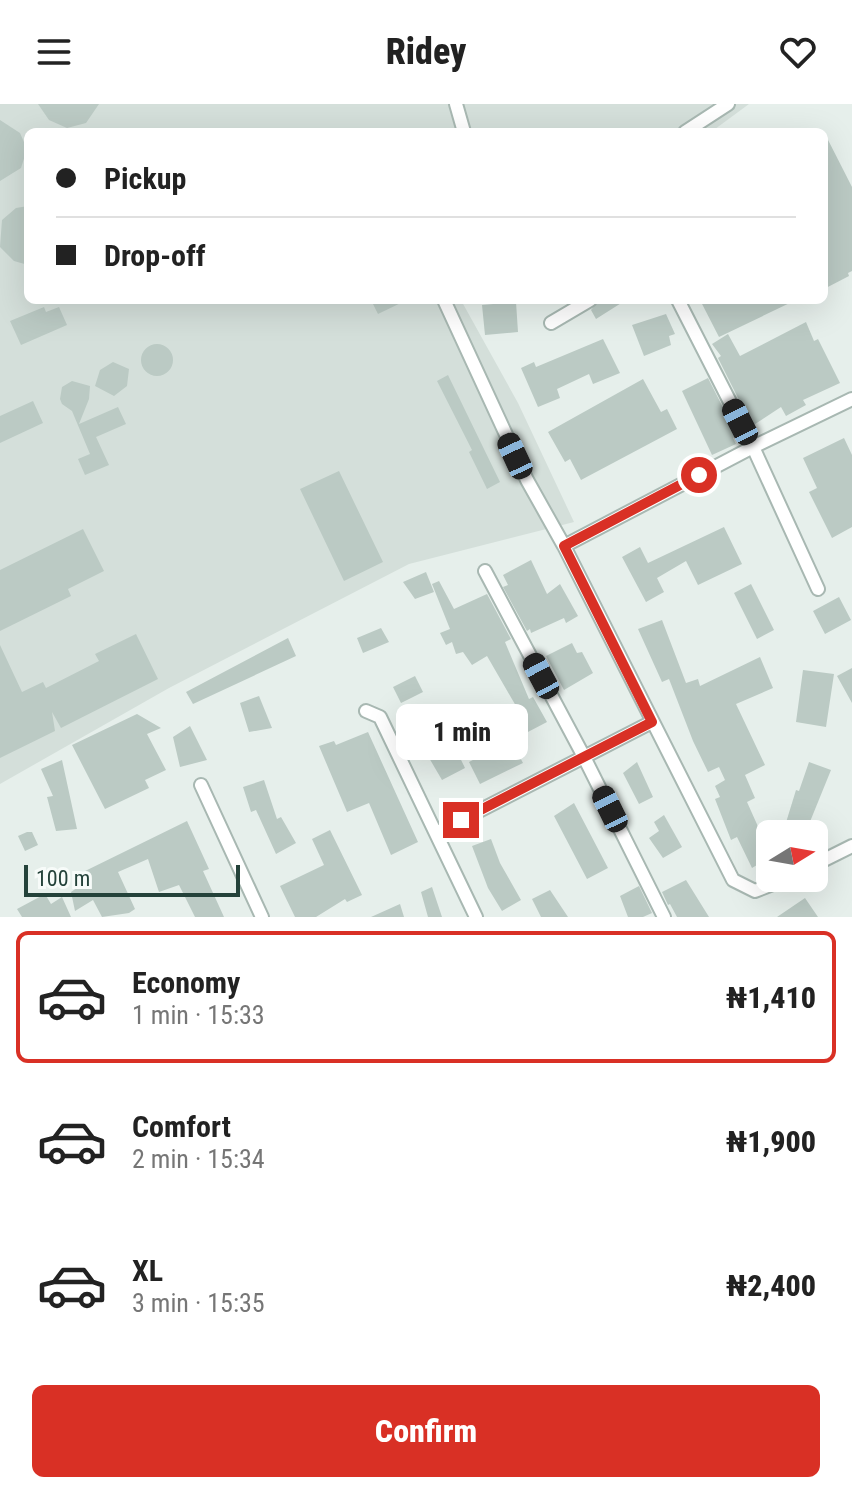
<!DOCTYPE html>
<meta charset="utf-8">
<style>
:root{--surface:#fff;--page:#f6f6f6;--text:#222;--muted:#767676;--line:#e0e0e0;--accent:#d93025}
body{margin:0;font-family:"Roboto Condensed",sans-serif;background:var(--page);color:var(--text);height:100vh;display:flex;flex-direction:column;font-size:30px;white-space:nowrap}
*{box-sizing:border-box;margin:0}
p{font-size:26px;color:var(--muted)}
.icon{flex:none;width:44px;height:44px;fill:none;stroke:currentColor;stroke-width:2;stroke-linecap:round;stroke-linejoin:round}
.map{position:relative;height:813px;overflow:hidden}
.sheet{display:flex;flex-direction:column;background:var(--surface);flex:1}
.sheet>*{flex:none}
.top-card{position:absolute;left:24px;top:24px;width:804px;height:176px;border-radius:12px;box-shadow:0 8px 32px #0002;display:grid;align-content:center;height:176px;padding:0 32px;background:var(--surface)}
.needle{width:52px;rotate:79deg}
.controls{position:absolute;left:756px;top:716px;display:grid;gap:16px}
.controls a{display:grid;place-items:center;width:72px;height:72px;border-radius:12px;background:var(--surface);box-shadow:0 8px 32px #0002;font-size:40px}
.scale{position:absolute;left:24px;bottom:20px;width:216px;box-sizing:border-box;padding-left:8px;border:4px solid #24423a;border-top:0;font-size:22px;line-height:28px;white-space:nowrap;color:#24423a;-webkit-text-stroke:6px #f7fbf9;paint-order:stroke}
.end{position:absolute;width:36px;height:36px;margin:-18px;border:10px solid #d93025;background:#fff;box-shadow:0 0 0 4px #fff}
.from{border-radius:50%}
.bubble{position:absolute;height:56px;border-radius:12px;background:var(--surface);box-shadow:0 8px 32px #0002;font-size:26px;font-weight:800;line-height:56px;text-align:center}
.car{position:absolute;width:24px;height:48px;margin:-24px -12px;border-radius:10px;box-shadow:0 0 6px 2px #0007;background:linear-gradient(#222 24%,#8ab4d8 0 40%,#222 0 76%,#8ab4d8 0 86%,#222 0)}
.top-card b{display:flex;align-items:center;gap:28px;height:76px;font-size:30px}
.top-card b+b{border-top:2px solid var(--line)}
.top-card i{width:20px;height:20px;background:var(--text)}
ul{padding:14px 0 0;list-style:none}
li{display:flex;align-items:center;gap:24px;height:132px;margin:0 16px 12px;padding:0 16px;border:4px solid transparent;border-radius:12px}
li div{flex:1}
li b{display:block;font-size:30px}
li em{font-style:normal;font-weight:800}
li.selected{border-color:var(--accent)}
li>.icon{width:72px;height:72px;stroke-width:1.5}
.cta{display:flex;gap:16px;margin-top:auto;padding:16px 32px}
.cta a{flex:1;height:92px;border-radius:12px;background:var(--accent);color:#fff;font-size:32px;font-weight:800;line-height:92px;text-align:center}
header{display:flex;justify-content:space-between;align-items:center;height:104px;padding:0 32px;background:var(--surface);font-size:36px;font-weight:800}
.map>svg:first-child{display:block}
.built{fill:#d4dfda}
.building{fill:#bbcac4}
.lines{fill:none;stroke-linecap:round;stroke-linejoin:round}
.street-casing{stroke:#a8b8b2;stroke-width:16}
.street{stroke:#fff;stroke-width:12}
.route{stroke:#d93025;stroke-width:10}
</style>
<header><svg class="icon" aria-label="menu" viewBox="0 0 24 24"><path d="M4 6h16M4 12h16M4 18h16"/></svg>Ridey<svg class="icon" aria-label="heart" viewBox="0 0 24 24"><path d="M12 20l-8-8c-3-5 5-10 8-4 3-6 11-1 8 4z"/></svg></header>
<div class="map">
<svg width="852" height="813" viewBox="0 0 852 813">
<rect width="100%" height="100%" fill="#e6efeb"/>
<!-- built -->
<path class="built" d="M 0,0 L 749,0 L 711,28 L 28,28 L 28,196 L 464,196 L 462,198 L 518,299 L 574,418 L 409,460 L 169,584 L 0,680 Z"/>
<!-- building -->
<path class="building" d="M 38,0 L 99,0 L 86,19 L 67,24 L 49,16 Z
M 0,16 L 20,29 L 27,45 L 21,64 L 0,77 Z
M 824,28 L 852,83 L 852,167 L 848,169 L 849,172 L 824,185 Z
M 28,102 L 28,161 L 14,157 L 0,143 L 2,116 L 16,104 Z
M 371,196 L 407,196 L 378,210 Z
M 599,196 L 626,196 L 596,215 L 591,206 Z
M 700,196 L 796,196 L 719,233 Z
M 516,198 L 518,228 L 485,231 L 482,201 Z
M 44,203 L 46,208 L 59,203 L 67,221 L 21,241 L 10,217 Z
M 666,210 L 675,230 L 669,232 L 671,241 L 644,252 L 632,221 Z
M 806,218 L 814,237 L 818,235 L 840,279 L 803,296 L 806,301 L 786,312 L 781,303 L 752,322 L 718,254 L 721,252 L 712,240 L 728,230 L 740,252 Z
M 603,235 L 620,269 L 593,280 L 589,270 L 557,285 L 560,294 L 538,303 L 521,264 L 534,258 L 536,263 Z
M141 256a16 16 0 1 1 32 0a16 16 0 1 1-32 0Z
M 113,258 L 129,265 L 127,282 L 114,292 L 95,282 L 100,266 Z
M 448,271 L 500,378 L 487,385 L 469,348 L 472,346 L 437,277 Z
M 708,274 L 737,331 L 733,334 L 736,340 L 712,351 L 682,287 Z
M 643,275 L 661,308 L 667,305 L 677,325 L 581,376 L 570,355 L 565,358 L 548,328 Z
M 72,277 L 90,282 L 89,295 L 79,320 L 118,303 L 126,320 L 96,333 L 109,361 L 85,371 L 78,355 L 90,350 L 72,307 L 62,300 L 60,295 L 62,283 Z
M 33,297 L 43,319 L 0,339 L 0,312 Z
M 844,334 L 852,351 L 852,423 L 832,434 L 809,388 L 817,384 L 803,354 Z
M 339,367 L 383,458 L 344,477 L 300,385 Z
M 724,423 L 742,460 L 698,481 L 686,457 L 657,474 L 664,488 L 646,498 L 622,453 L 640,443 L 648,459 Z
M 83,425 L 104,467 L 68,485 L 71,492 L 0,527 L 0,466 Z
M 531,456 L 547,490 L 560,480 L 578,512 L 566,519 L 564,514 L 531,529 L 530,525 L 527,527 L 503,483 L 508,481 L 503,471 Z
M 426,468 L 434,488 L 415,495 L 403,478 Z
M 439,477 L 454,505 L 487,490 L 511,535 L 505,538 L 529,595 L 533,593 L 547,618 L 526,629 L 512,603 L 516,602 L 487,552 L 472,561 L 463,548 L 456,550 L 452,538 L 446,541 L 440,529 L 450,525 L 432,480 Z
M 751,480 L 774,526 L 757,535 L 734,489 Z
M 839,493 L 851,516 L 825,530 L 813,507 Z
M 662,516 L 686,579 L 698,575 L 700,582 L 760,553 L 773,584 L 736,600 L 765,661 L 745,671 L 755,694 L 747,698 L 760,727 L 766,725 L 770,734 L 770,771 L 763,774 L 757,761 L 752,764 L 737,733 L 731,736 L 715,695 L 720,693 L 715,682 L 725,676 L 719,663 L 708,668 L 693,637 L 669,575 L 662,578 L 638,525 Z
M 381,524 L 389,538 L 363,549 L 357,534 Z
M 136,530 L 158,575 L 61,624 L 52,608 L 55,627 L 0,654 L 0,541 L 22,588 L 43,578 L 46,584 L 99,557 L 95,550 Z
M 288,534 L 296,552 L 193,600 L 186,588 Z
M 572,539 L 577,549 L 582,548 L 593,569 L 564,586 L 546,552 Z
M 852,564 L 852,599 L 837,572 Z
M 803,566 L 834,570 L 826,623 L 796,618 Z
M 415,572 L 423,588 L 401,599 L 393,583 Z
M 259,592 L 272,624 L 249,628 L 240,599 Z
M 455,605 L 459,619 L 446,625 L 465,664 L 442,676 L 425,647 L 427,645 L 412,627 Z
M 137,610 L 161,624 L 147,630 L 166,666 L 145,676 L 149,684 L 105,705 L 72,641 Z
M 190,622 L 207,656 L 180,663 L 173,633 Z
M 368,628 L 418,738 L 391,751 L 369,699 L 347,708 L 319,642 L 334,637 L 336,641 Z
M 511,636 L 523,659 L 480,680 L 469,658 Z
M 62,656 L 77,725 L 56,727 L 47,693 L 53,692 L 41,665 Z
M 637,658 L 653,693 L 639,700 L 623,669 Z
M 809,658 L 831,666 L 805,730 L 795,730 L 784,725 L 796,686 L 799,687 Z
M 264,676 L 277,715 L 281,713 L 296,739 L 276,750 L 256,706 L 251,708 L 243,683 Z
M 574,699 L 608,764 L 587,775 L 554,712 Z
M 664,711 L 682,743 L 663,754 L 649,734 L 659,727 L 654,718 Z
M 187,717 L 209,765 L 203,767 L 224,813 L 195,813 L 179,781 L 159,788 L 148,755 L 118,768 L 135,805 L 129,809 L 102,813 L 93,796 L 75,807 L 71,788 L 84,779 L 79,770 Z
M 330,726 L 362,791 L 347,798 L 345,795 L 316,813 L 295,813 L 280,782 L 324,761 L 312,735 Z
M 27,728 L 32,728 L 38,741 L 25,747 L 18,732 Z
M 491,735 L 500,759 L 521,796 L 502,807 L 488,784 L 472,742 Z
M 686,776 L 709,813 L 677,813 L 670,800 L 668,801 L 662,788 Z
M 639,782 L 652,809 L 643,813 L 628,813 L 620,792 Z
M 432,783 L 442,813 L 428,813 L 421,788 Z
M 550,786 L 568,813 L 541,813 L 532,795 Z
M 45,790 L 51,800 L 62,793 L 71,813 L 22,813 L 17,805 Z
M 805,794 L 818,813 L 777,813 Z
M 400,800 L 404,813 L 371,813 Z"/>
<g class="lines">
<defs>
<path id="street" d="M 456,0 L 464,28
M 685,28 L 728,0
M 444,196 L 527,376 L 564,442 L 733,776 L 755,787 L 788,774
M 678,196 L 753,343 L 818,485
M 551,219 L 590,196
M 564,442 L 753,343 L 852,295
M 485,467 L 583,651 L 664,813
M 366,607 L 380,613 L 476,813
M 201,681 L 262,813
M 436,729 L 652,618
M 814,761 L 852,742"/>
</defs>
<!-- street casing -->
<use href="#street" class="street-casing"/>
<!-- street -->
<use href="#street" class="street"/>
</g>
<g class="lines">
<!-- route -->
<path class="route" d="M 461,716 L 652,618 L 564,442 L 699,371"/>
</g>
</svg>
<div class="controls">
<a><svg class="needle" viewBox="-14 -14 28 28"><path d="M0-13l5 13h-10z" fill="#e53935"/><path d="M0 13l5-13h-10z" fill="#767676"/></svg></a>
</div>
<div class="scale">100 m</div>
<i class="end from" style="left:699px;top:371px"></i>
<i class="end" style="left:461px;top:716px"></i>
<div class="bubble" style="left:396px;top:600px;width:132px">1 min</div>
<i class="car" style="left:740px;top:318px;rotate:333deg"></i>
<i class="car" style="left:515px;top:352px;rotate:335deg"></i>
<i class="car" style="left:541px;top:572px;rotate:332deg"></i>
<i class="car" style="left:610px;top:705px;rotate:334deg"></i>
<div class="top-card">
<b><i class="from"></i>Pickup</b>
<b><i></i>Drop-off</b>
</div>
</div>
<section class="sheet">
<ul>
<li class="selected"><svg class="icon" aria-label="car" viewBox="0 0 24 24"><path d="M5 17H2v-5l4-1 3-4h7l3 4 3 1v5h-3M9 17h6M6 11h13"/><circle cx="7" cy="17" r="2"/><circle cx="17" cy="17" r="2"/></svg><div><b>Economy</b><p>1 min · 15:33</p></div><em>₦1,410</em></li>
<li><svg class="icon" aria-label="car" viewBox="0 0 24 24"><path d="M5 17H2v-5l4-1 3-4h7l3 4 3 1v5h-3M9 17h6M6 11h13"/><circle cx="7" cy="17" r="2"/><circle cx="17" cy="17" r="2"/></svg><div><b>Comfort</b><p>2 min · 15:34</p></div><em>₦1,900</em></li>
<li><svg class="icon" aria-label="car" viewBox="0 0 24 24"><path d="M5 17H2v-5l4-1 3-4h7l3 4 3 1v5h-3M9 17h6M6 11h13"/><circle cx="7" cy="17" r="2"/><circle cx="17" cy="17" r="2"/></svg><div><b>XL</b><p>3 min · 15:35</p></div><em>₦2,400</em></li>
</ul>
<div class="cta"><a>Confirm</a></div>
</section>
